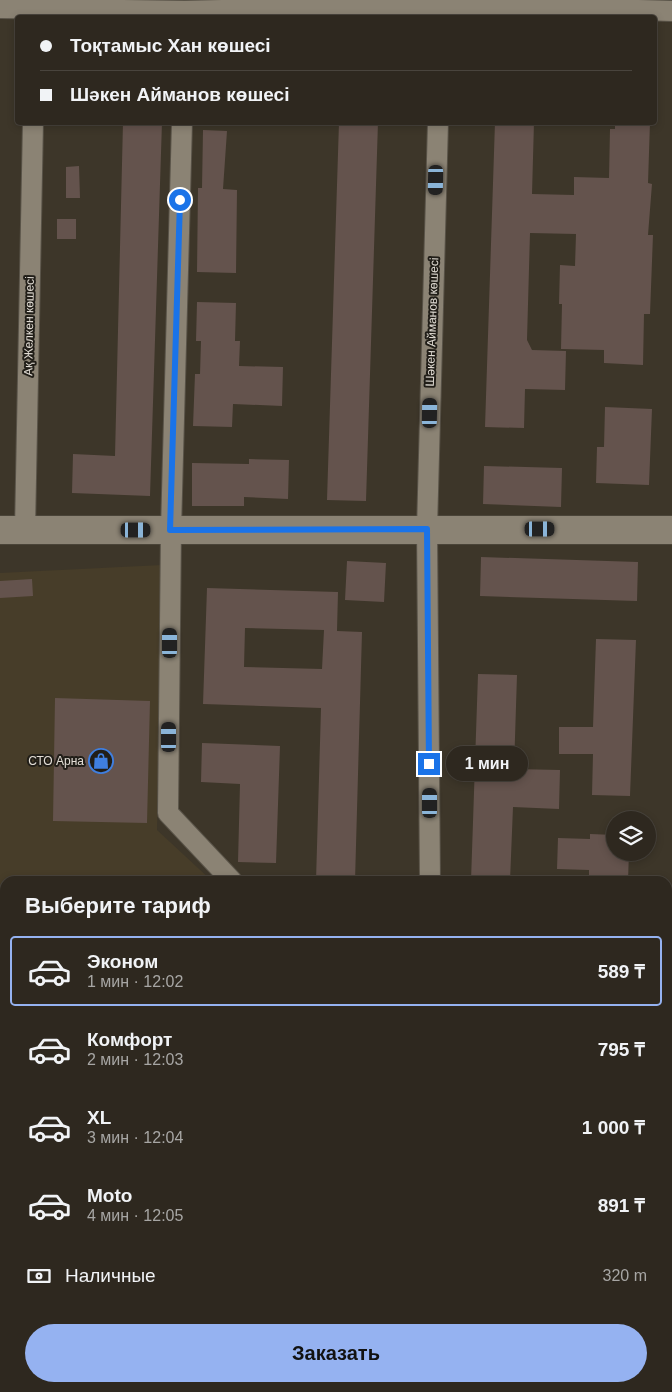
<!DOCTYPE html>
<html lang="ru">
<meta charset="utf-8">
<style>
:root{--surface:#2e281f;--page:#363028;--text:#f1f3f6;--muted:#a7a6a4;--line:#49443d;--accent:#95b2f1}
body{margin:0;font-family:Arial,sans-serif;background:var(--page);color:var(--text);height:100vh;display:flex;flex-direction:column;font-size:19px;white-space:nowrap}
*{box-sizing:border-box;margin:0}
p{font-size:16px;color:var(--muted)}
.icon{flex:none;width:28px;height:28px;fill:none;stroke:currentColor;stroke-width:2;stroke-linecap:round;stroke-linejoin:round}
.map{position:relative;flex:1;overflow:hidden}
.details{position:absolute;left:0px;top:876px;width:672px;height:516px;display:flex;flex-direction:column;background:var(--surface);border-radius:15px 15px 0 0;box-shadow:0 2px 8px #0003,0 0 0 1px var(--line)}
.details>*{flex:none}
.banner{position:absolute;left:15px;top:15px;width:642px;height:110px;border-radius:5px;box-shadow:0 2px 8px #0003,0 0 0 1px var(--line);display:grid;align-content:center;height:110px;padding:0 25px;background:var(--surface)}
.fabs{position:absolute;left:606px;top:811px;display:grid;gap:10px}
.fabs a{display:grid;place-items:center;width:50px;height:50px;border-radius:50%;background:var(--surface);box-shadow:0 2px 8px #0003,0 0 0 1px var(--line);font-size:25px}
.end{position:absolute;width:22px;height:22px;margin:-11px;border:6px solid #1a73e8;background:#fff;box-shadow:0 0 0 2px #fff}
.from{border-radius:50%}
.bubble{position:absolute;height:35px;border-radius:18px;background:var(--surface);box-shadow:0 2px 8px #0003,0 0 0 1px var(--line);font-size:16px;font-weight:800;line-height:35px;text-align:center}
.car{position:absolute;width:15px;height:30px;margin:-15px -8px;border-radius:6px;box-shadow:0 0 4px 1px #0007;background:linear-gradient(#222 24%,#8ab4d8 0 40%,#222 0 76%,#8ab4d8 0 86%,#222 0)}
.banner b{display:flex;align-items:center;gap:18px;height:48px;font-size:19px}
.banner b+b{border-top:1px solid var(--line)}
.banner i{width:12px;height:12px;background:var(--text)}
ul{padding:0;list-style:none}
li{display:flex;align-items:center;gap:15px;height:70px;margin:0 10px 8px;padding:0 15px;border:2px solid transparent;border-radius:5px}
li div{flex:1}
li b{display:block;font-size:19px}
li em{font-style:normal;font-weight:800}
li.selected{border-color:var(--accent)}
li>.icon{width:45px;height:45px;stroke-width:1.5}
h2{padding:0 25px;font-size:22px;line-height:60px}
.pay{display:flex;align-items:center;gap:12px;height:55px;padding:0 25px;font-size:19px}
.pay p{margin-inline-start:auto}
.primary-button{display:flex;gap:10px;margin-top:auto;padding:10px 25px}
.primary-button a{flex:1;height:58px;border-radius:30px;background:var(--accent);color:#111;font-size:20px;font-weight:800;line-height:58px;text-align:center}
.map>svg:first-child{display:block}
.built{fill:#473d29}
.green{fill:#3b4806}
.building{fill:#64534d;fill-rule:evenodd}
.lines{fill:none;stroke-linecap:round;stroke-linejoin:round}
.minor-casing{stroke:#595348;stroke-width:22}
.tertiary-casing{stroke:#595348;stroke-width:26}
.secondary-casing{stroke:#595348;stroke-width:29}
.trunk-casing{stroke:#595348;stroke-width:29}
.minor{stroke:#8b8374;stroke-width:20}
.tertiary{stroke:#8b8374;stroke-width:24}
.secondary{stroke:#8b8374;stroke-width:28}
.trunk{stroke:#bc6a76;stroke-width:28}
.route{stroke:#1a73e8;stroke-width:6}
.labels{text-anchor:middle;dominant-baseline:central;stroke-width:4;stroke-linejoin:round;paint-order:stroke}
.street-label{font-size:12px;fill:#e2ddd5;stroke:#211e18}
.poi-label{font-size:12px;fill:#e2ddd5;stroke:#211e18;text-anchor:end}
</style>
<div class="map">
<svg width="672" height="1392" viewBox="0 0 672 1392">
<rect width="100%" height="100%" fill="#3d3629"/>
<!-- built -->
<path class="built" d="M 162,565 L 157,830 L 212,881 L 5,881 L 5,1099 L 0,1092 L 0,573 Z
M 252,1388 L 646,1388 L 646,1392 L 254,1392 Z"/>
<!-- green -->
<path class="green" d="M 5,1250 L 5,1284 L 0,1290 L 0,1256 Z"/>
<!-- building -->
<path class="building" d="M 123,122 L 162,122 L 150,496 L 72,493 L 73,454 L 115,456 Z
M 339,122 L 378,122 L 366,501 L 327,500 Z
M 495,122 L 534,122 L 532,194 L 574,195 L 574,177 L 609,178 L 610,129 L 615,129 L 615,122 L 650,122 L 648,183 L 652,184 L 648,235 L 653,235 L 650,314 L 644,314 L 643,365 L 604,363 L 604,350 L 561,349 L 562,304 L 559,304 L 560,265 L 575,266 L 576,234 L 530,233 L 527,340 L 532,350 L 566,351 L 565,390 L 525,389 L 524,428 L 485,427 Z
M 203,130 L 227,131 L 223,189 L 237,190 L 236,273 L 197,272 L 198,188 L 202,188 Z
M 79,166 L 80,198 L 66,198 L 66,167 Z
M 57,219 L 76,219 L 76,239 L 57,239 Z
M 197,302 L 236,303 L 235,341 L 240,341 L 239,366 L 283,367 L 282,406 L 233,404 L 232,427 L 193,426 L 195,374 L 200,374 L 201,341 L 196,341 Z
M 605,407 L 652,409 L 649,485 L 596,483 L 597,447 L 604,447 Z
M 249,459 L 289,460 L 288,499 L 244,497 L 244,506 L 192,506 L 192,463 L 249,464 Z
M 484,466 L 562,468 L 561,507 L 483,504 Z
M 481,557 L 638,562 L 637,601 L 480,596 Z
M 347,561 L 386,563 L 384,602 L 345,600 Z
M 32,579 L 33,596 L 0,598 L 0,581 Z
M 207,588 L 338,592 L 337,631 L 362,632 L 355,881 L 316,881 L 321,708 L 203,704 ZM 245,628 L 324,630 L 322,669 L 244,667 Z
M 596,639 L 636,640 L 630,796 L 592,795 L 593,754 L 559,754 L 559,727 L 593,727 Z
M 478,674 L 517,675 L 514,769 L 560,770 L 559,809 L 513,807 L 510,881 L 471,881 Z
M 55,698 L 150,701 L 147,823 L 53,821 Z
M 202,743 L 280,746 L 276,863 L 238,862 L 240,784 L 201,782 Z
M 590,834 L 615,835 L 615,852 L 629,852 L 628,881 L 589,881 L 589,870 L 557,869 L 558,838 L 590,839 Z"/>
<g class="lines">
<defs>
<path id="minor" d="M 0,8 L 185,11 L 441,4 L 672,11
M 182,122 L 171,530 L 168,813 L 232,881
M 25,529 L 33,122
M 430,881 L 427,529 L 438,122
M 668,1048 L 672,1048"/>
<path id="tertiary" d="M 670,1392 L 672,1210"/>
<path id="secondary" d="M 0,530 L 672,530"/>
<path id="trunk" d="M 0,1173 L 5,1179
M 175,1388 L 178,1392"/>
</defs>
<!-- minor casing -->
<use href="#minor" class="minor-casing"/>
<!-- tertiary casing -->
<use href="#tertiary" class="tertiary-casing"/>
<!-- secondary casing -->
<use href="#secondary" class="secondary-casing"/>
<!-- trunk casing -->
<use href="#trunk" class="trunk-casing"/>
<!-- minor -->
<use href="#minor" class="minor"/>
<!-- tertiary -->
<use href="#tertiary" class="tertiary"/>
<!-- secondary -->
<use href="#secondary" class="secondary"/>
<!-- trunk -->
<use href="#trunk" class="trunk"/>
</g>
<g class="lines">
<!-- route -->
<path class="route" d="M 180,200 L 170,530 L 427,529 L 429,764"/>
</g>
<!-- icons -->
<defs>
<symbol id="shop-ring" viewBox="-11 -11 22 22"><circle r="9.5" fill="#211e18" stroke="#3f7fe0" stroke-width="1.5"/><path d="M-5-2.5h2.3a2.7 3.5 0 0 1 5.4 0H5L5.5 6h-11ZM-1.5-2.5h3a1.5 2.3 0 0 0-3 0Z" fill="#3f7fe0"/></symbol>
</defs>
<g fill-rule="evenodd">
<use href="#shop-ring" x="87" y="747" width="28" height="28"/>
</g>
<g class="labels">
<!-- street labels -->
<g class="street-label">
<text transform="translate(432 322) rotate(-88)">Шәкен Айманов көшесі</text>
<text transform="translate(29 326) rotate(-89)">Ақ Желкен көшесі</text>
</g>
<!-- poi labels -->
<g class="poi-label">
<text x="84" y="761">СТО Арна</text>
</g>
</g>
</svg>
<div class="fabs">
<a><svg class="icon" aria-label="layers" viewBox="0 0 24 24"><path d="M12 4l9 5-9 5-9-5zM3 14l9 5 9-5"/></svg></a>
</div>
<i class="end from" style="left:180px;top:200px"></i>
<i class="end" style="left:429px;top:764px"></i>
<div class="bubble" style="left:446px;top:746px;width:82px">1 мин</div>
<i class="car" style="left:436px;top:180px;rotate:181deg"></i>
<i class="car" style="left:430px;top:413px;rotate:1deg"></i>
<i class="car" style="left:540px;top:529px;rotate:90deg"></i>
<i class="car" style="left:136px;top:530px;rotate:90deg"></i>
<i class="car" style="left:170px;top:643px;rotate:0deg"></i>
<i class="car" style="left:169px;top:737px;rotate:0deg"></i>
<i class="car" style="left:430px;top:803px;rotate:0deg"></i>
<div class="banner">
<b><i class="from"></i>Тоқтамыс Хан көшесі</b>
<b><i></i>Шәкен Айманов көшесі</b>
</div>
<section class="details">
<h2>Выберите тариф</h2>
<ul>
<li class="selected"><svg class="icon" aria-label="car" viewBox="0 0 24 24"><path d="M5 17H2v-5l4-1 3-4h7l3 4 3 1v5h-3M9 17h6M6 11h13"/><circle cx="7" cy="17" r="2"/><circle cx="17" cy="17" r="2"/></svg><div><b>Эконом</b><p>1 мин · 12:02</p></div><em>589 ₸</em></li>
<li><svg class="icon" aria-label="car" viewBox="0 0 24 24"><path d="M5 17H2v-5l4-1 3-4h7l3 4 3 1v5h-3M9 17h6M6 11h13"/><circle cx="7" cy="17" r="2"/><circle cx="17" cy="17" r="2"/></svg><div><b>Комфорт</b><p>2 мин · 12:03</p></div><em>795 ₸</em></li>
<li><svg class="icon" aria-label="car" viewBox="0 0 24 24"><path d="M5 17H2v-5l4-1 3-4h7l3 4 3 1v5h-3M9 17h6M6 11h13"/><circle cx="7" cy="17" r="2"/><circle cx="17" cy="17" r="2"/></svg><div><b>XL</b><p>3 мин · 12:04</p></div><em>1 000 ₸</em></li>
<li><svg class="icon" aria-label="car" viewBox="0 0 24 24"><path d="M5 17H2v-5l4-1 3-4h7l3 4 3 1v5h-3M9 17h6M6 11h13"/><circle cx="7" cy="17" r="2"/><circle cx="17" cy="17" r="2"/></svg><div><b>Moto</b><p>4 мин · 12:05</p></div><em>891 ₸</em></li>
</ul>
<div class="pay"><svg class="icon" aria-label="cash" viewBox="0 0 24 24"><path d="M3 7h18v10H3z"/><circle cx="12" cy="12" r="2"/></svg>Наличные<p>320 m</p></div>
<div class="primary-button"><a>Заказать</a></div>
</section>
</div>
